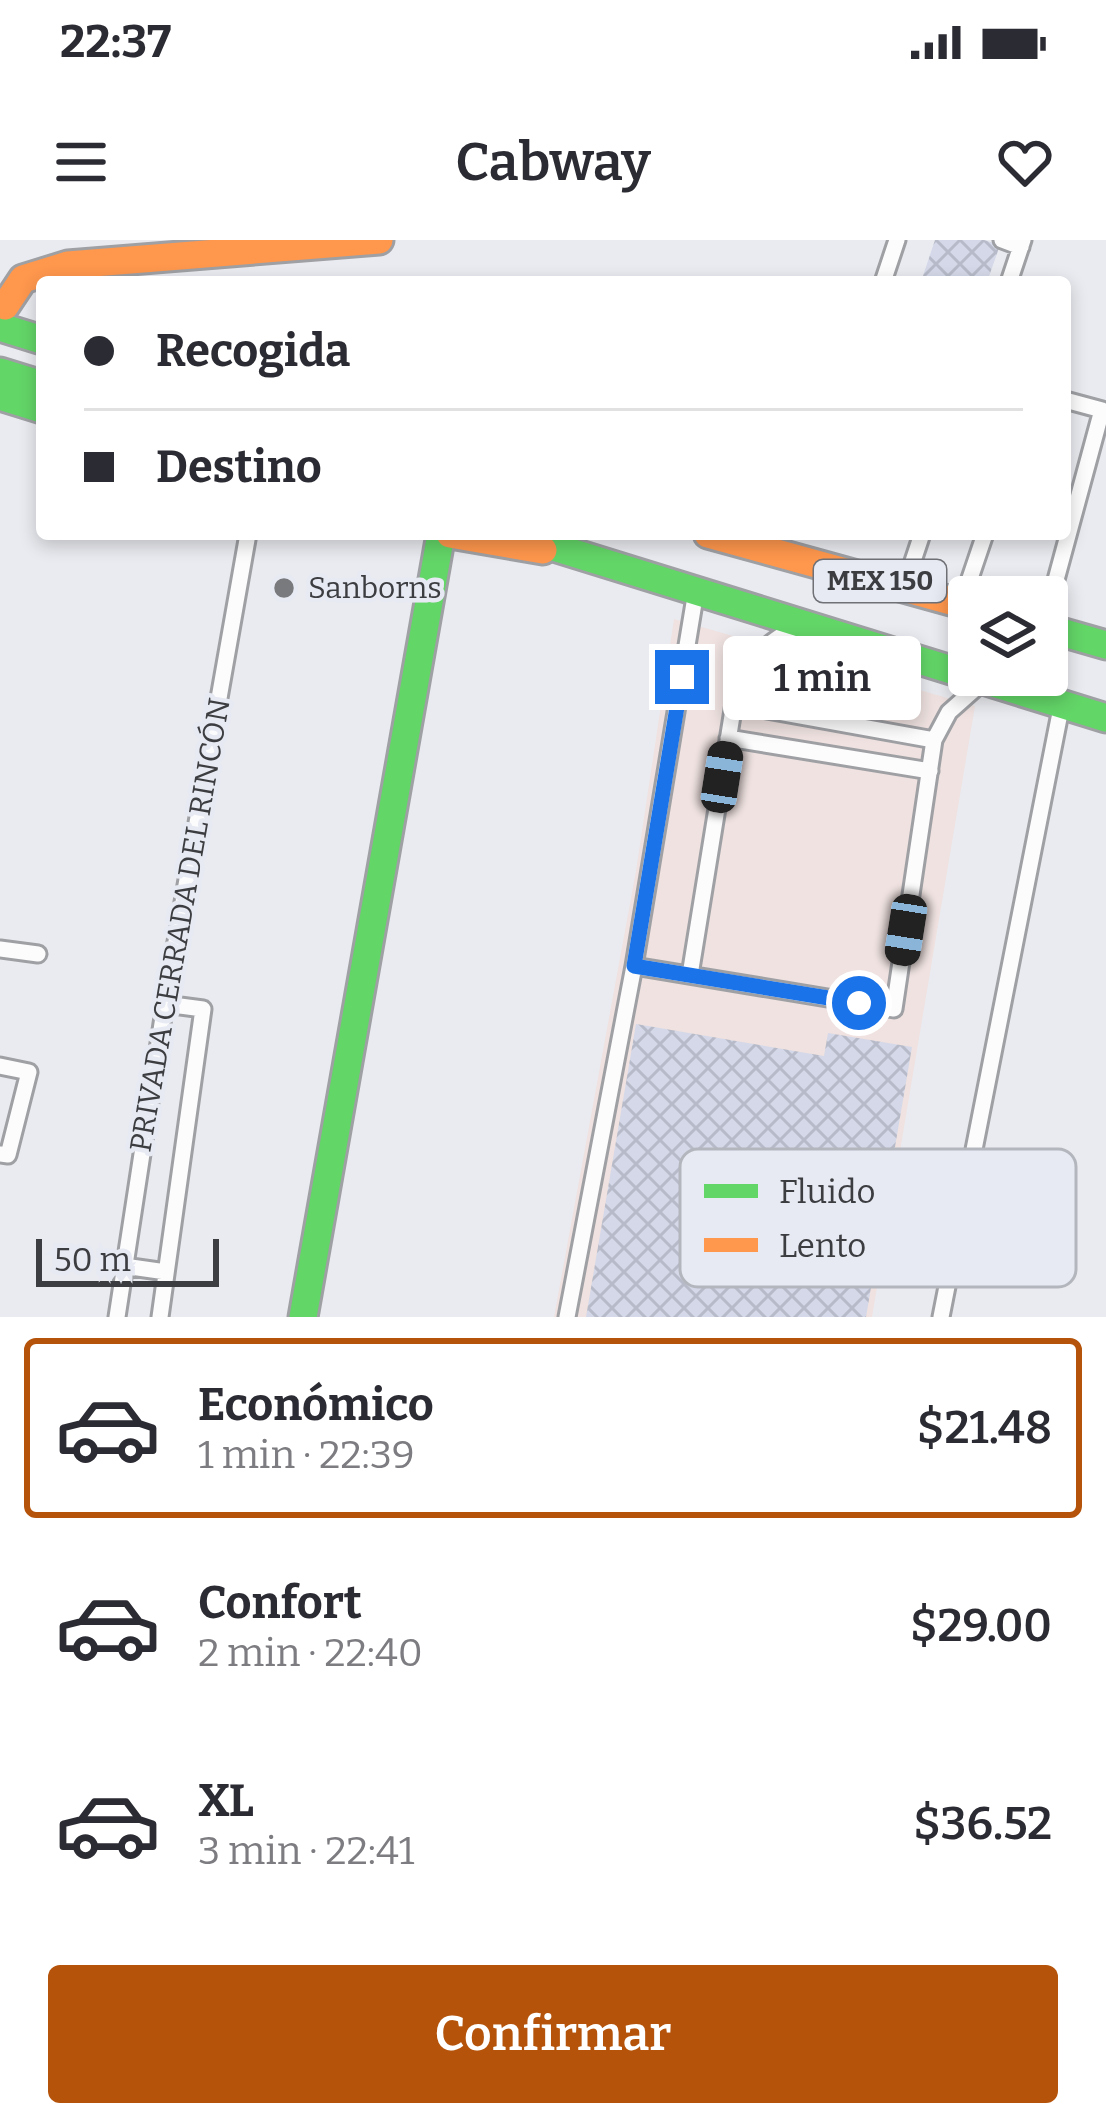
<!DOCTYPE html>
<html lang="es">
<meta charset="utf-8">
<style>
:root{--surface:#fff;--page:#f7f7f7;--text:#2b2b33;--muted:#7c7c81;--line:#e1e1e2;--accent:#b45309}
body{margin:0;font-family:Bitter,serif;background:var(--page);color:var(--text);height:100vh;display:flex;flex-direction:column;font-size:45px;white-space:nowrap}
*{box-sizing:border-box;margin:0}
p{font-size:39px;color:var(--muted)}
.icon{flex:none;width:66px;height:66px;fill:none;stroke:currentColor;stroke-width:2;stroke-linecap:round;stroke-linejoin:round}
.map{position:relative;height:1077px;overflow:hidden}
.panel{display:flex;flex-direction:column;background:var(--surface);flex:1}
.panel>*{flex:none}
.top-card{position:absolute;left:36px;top:36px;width:1035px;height:264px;border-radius:12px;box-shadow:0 6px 18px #0003;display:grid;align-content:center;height:264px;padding:0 48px;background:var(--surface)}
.fabs{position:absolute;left:948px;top:336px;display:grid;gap:24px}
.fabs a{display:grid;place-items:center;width:120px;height:120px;border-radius:12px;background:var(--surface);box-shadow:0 6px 18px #0003;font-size:60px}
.scale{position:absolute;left:36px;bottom:30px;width:183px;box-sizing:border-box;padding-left:12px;border:6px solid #3c3d40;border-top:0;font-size:33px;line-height:42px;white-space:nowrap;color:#3c3d40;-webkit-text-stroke:9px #e7eaf3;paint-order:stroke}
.end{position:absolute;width:54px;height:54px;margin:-27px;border:15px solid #1a73e8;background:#fff;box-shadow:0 0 0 6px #fff}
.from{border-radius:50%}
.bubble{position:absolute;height:84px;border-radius:12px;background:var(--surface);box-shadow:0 6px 18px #0003;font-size:39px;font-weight:600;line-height:84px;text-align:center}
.car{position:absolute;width:36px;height:72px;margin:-36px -18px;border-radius:15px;box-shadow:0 0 9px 3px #0007;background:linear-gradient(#222 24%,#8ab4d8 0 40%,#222 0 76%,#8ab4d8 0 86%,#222 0)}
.top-card b{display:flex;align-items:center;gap:42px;height:114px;font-size:45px}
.top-card b+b{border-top:3px solid var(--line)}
.top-card i{width:30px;height:30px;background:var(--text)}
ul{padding:21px 0 0;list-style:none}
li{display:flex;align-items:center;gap:36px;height:180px;margin:0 24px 18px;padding:0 24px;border:6px solid transparent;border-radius:12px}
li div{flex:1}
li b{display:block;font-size:45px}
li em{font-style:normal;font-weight:600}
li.on{border-color:var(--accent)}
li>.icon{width:108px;height:108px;stroke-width:1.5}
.primary-button{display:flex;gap:24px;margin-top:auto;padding:24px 48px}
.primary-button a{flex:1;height:138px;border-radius:12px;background:var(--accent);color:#fff;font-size:48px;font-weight:600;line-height:138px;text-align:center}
.status{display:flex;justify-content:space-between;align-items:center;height:84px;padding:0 60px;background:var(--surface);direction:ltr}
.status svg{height:33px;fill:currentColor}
header{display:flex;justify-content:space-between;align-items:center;height:156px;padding:0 48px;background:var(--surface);font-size:54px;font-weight:600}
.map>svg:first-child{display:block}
.commercial{fill:#efe2e0}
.building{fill:url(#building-cross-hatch)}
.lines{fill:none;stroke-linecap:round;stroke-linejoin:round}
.lane-casing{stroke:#9fa0a4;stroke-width:21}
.fast-casing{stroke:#9fa0a4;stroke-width:33}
.slow-casing{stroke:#9fa0a4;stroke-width:33}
.lane{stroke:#fcfcfd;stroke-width:15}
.fast{stroke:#63d668;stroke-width:27}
.slow{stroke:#ff974d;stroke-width:27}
.route{stroke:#1a73e8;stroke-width:15}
.poi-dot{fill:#797a7e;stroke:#e7eaf3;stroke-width:4.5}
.labels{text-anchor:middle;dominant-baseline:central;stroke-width:9;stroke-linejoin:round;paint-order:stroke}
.shield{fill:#e7eaf3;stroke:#6f7176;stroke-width:3}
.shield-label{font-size:27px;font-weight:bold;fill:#3c3d40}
.poi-label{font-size:30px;fill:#3c3d40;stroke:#e7eaf3;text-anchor:start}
.street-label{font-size:30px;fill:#3c3d40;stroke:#e7eaf3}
.key{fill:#e7eaf3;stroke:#b4b6bd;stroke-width:3}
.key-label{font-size:33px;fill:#3c3d40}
</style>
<div class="status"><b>22:37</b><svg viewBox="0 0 49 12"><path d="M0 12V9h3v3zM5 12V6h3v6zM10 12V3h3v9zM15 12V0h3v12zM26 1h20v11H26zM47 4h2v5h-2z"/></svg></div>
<header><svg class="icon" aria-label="menu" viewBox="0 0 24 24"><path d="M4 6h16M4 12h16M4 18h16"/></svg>Cabway<svg class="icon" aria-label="heart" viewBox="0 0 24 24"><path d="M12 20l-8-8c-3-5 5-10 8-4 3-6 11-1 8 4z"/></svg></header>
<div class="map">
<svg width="1106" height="1077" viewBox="0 0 1106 1077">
<defs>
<pattern id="building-cross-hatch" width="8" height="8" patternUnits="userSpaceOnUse" patternTransform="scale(3)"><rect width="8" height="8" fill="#d4d8e8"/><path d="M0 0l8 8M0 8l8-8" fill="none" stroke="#b7bac8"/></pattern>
</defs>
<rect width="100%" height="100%" fill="#eaebf0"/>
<!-- commercial -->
<path class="commercial" d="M 674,379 L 975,466 L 872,1077 L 554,1077 L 636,631 Z"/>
<!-- building -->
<path class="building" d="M 935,0 L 984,0 L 1000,5 L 987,42 L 921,42 Z
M 636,784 L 824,816 L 828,793 L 912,807 L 866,1077 L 586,1077 Z"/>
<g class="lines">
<defs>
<path id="lane" d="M 1002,0 L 1021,7
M 883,42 L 897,0
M 1009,42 L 1023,0
M 905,345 L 922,294
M 695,357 L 634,726 L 894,769 L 934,500 L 949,472 L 976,448
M 963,359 L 985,294
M 1047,373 L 1102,170 L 1065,160
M 734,464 L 934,500
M 728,498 L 930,531
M 0,709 L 38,714
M 690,735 L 737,445 C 750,417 766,405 792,389
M 0,826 L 29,832 L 8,915 L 0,914
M 124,1026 L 166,1032
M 117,1077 L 165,764 L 248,294
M 160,1077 L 203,769 L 165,764
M 567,1077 L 634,726
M 941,1077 L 1061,468"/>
<path id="fast" d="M 0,87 L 42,100
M 0,132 L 42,145
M 0,156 L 42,169
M 512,294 L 1106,478
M 1047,388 L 1106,405
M 303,1077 L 441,294"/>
<path id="slow" d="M 5,66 L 23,39 L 68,25 L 379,0
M 450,294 L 543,310
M 708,294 L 969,366"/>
</defs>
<!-- lane casing -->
<use href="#lane" class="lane-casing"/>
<!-- fast casing -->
<use href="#fast" class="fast-casing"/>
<!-- slow casing -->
<use href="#slow" class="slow-casing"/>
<!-- lane -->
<use href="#lane" class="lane"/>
<!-- fast -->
<use href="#fast" class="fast"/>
<!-- slow -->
<use href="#slow" class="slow"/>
</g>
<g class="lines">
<!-- route -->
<path class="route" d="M 682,437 L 634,726 L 859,763"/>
</g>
<!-- markers -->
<circle class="poi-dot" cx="284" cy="348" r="12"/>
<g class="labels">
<!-- shield labels -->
<rect class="shield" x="814" y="320" width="132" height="42" rx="9"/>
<g class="shield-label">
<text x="880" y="341">MEX 150</text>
</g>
<!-- poi labels -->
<g class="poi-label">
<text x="308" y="348">Sanborns</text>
</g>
<!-- street labels -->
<g class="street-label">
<text transform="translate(180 685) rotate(-80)">PRIVADA CERRADA DEL RINCÓN</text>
</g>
</g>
<!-- legend -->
<rect x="680" y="909" width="396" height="138" rx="18" class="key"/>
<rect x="704" y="944" width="54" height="14" fill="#63d668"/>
<rect x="704" y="998" width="54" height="14" fill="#ff974d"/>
<g class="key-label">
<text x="779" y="963">Fluido</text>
<text x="779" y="1017">Lento</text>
</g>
</svg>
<div class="fabs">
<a><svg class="icon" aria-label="layers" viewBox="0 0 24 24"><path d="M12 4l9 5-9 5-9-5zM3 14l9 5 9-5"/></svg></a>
</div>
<div class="scale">50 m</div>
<i class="end from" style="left:859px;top:763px"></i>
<i class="end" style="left:682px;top:437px"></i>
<div class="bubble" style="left:723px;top:396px;width:198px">1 min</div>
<i class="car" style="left:722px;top:537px;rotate:9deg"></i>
<i class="car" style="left:906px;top:690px;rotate:189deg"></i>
<div class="top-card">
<b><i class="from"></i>Recogida</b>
<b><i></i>Destino</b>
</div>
</div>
<section class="panel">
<ul>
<li class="on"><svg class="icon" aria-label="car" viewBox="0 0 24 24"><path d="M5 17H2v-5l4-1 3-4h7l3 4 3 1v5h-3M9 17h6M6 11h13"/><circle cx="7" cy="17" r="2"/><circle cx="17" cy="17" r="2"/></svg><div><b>Económico</b><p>1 min · 22:39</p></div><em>$21.48</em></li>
<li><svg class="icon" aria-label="car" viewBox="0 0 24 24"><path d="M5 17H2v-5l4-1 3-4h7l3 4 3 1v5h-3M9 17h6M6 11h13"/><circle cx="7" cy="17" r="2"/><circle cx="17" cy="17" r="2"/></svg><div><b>Confort</b><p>2 min · 22:40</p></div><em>$29.00</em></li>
<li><svg class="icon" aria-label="car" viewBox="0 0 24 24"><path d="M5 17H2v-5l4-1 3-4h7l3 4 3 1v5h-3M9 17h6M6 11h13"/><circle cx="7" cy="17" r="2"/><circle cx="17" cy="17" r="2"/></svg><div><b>XL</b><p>3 min · 22:41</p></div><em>$36.52</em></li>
</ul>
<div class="primary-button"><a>Confirmar</a></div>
</section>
